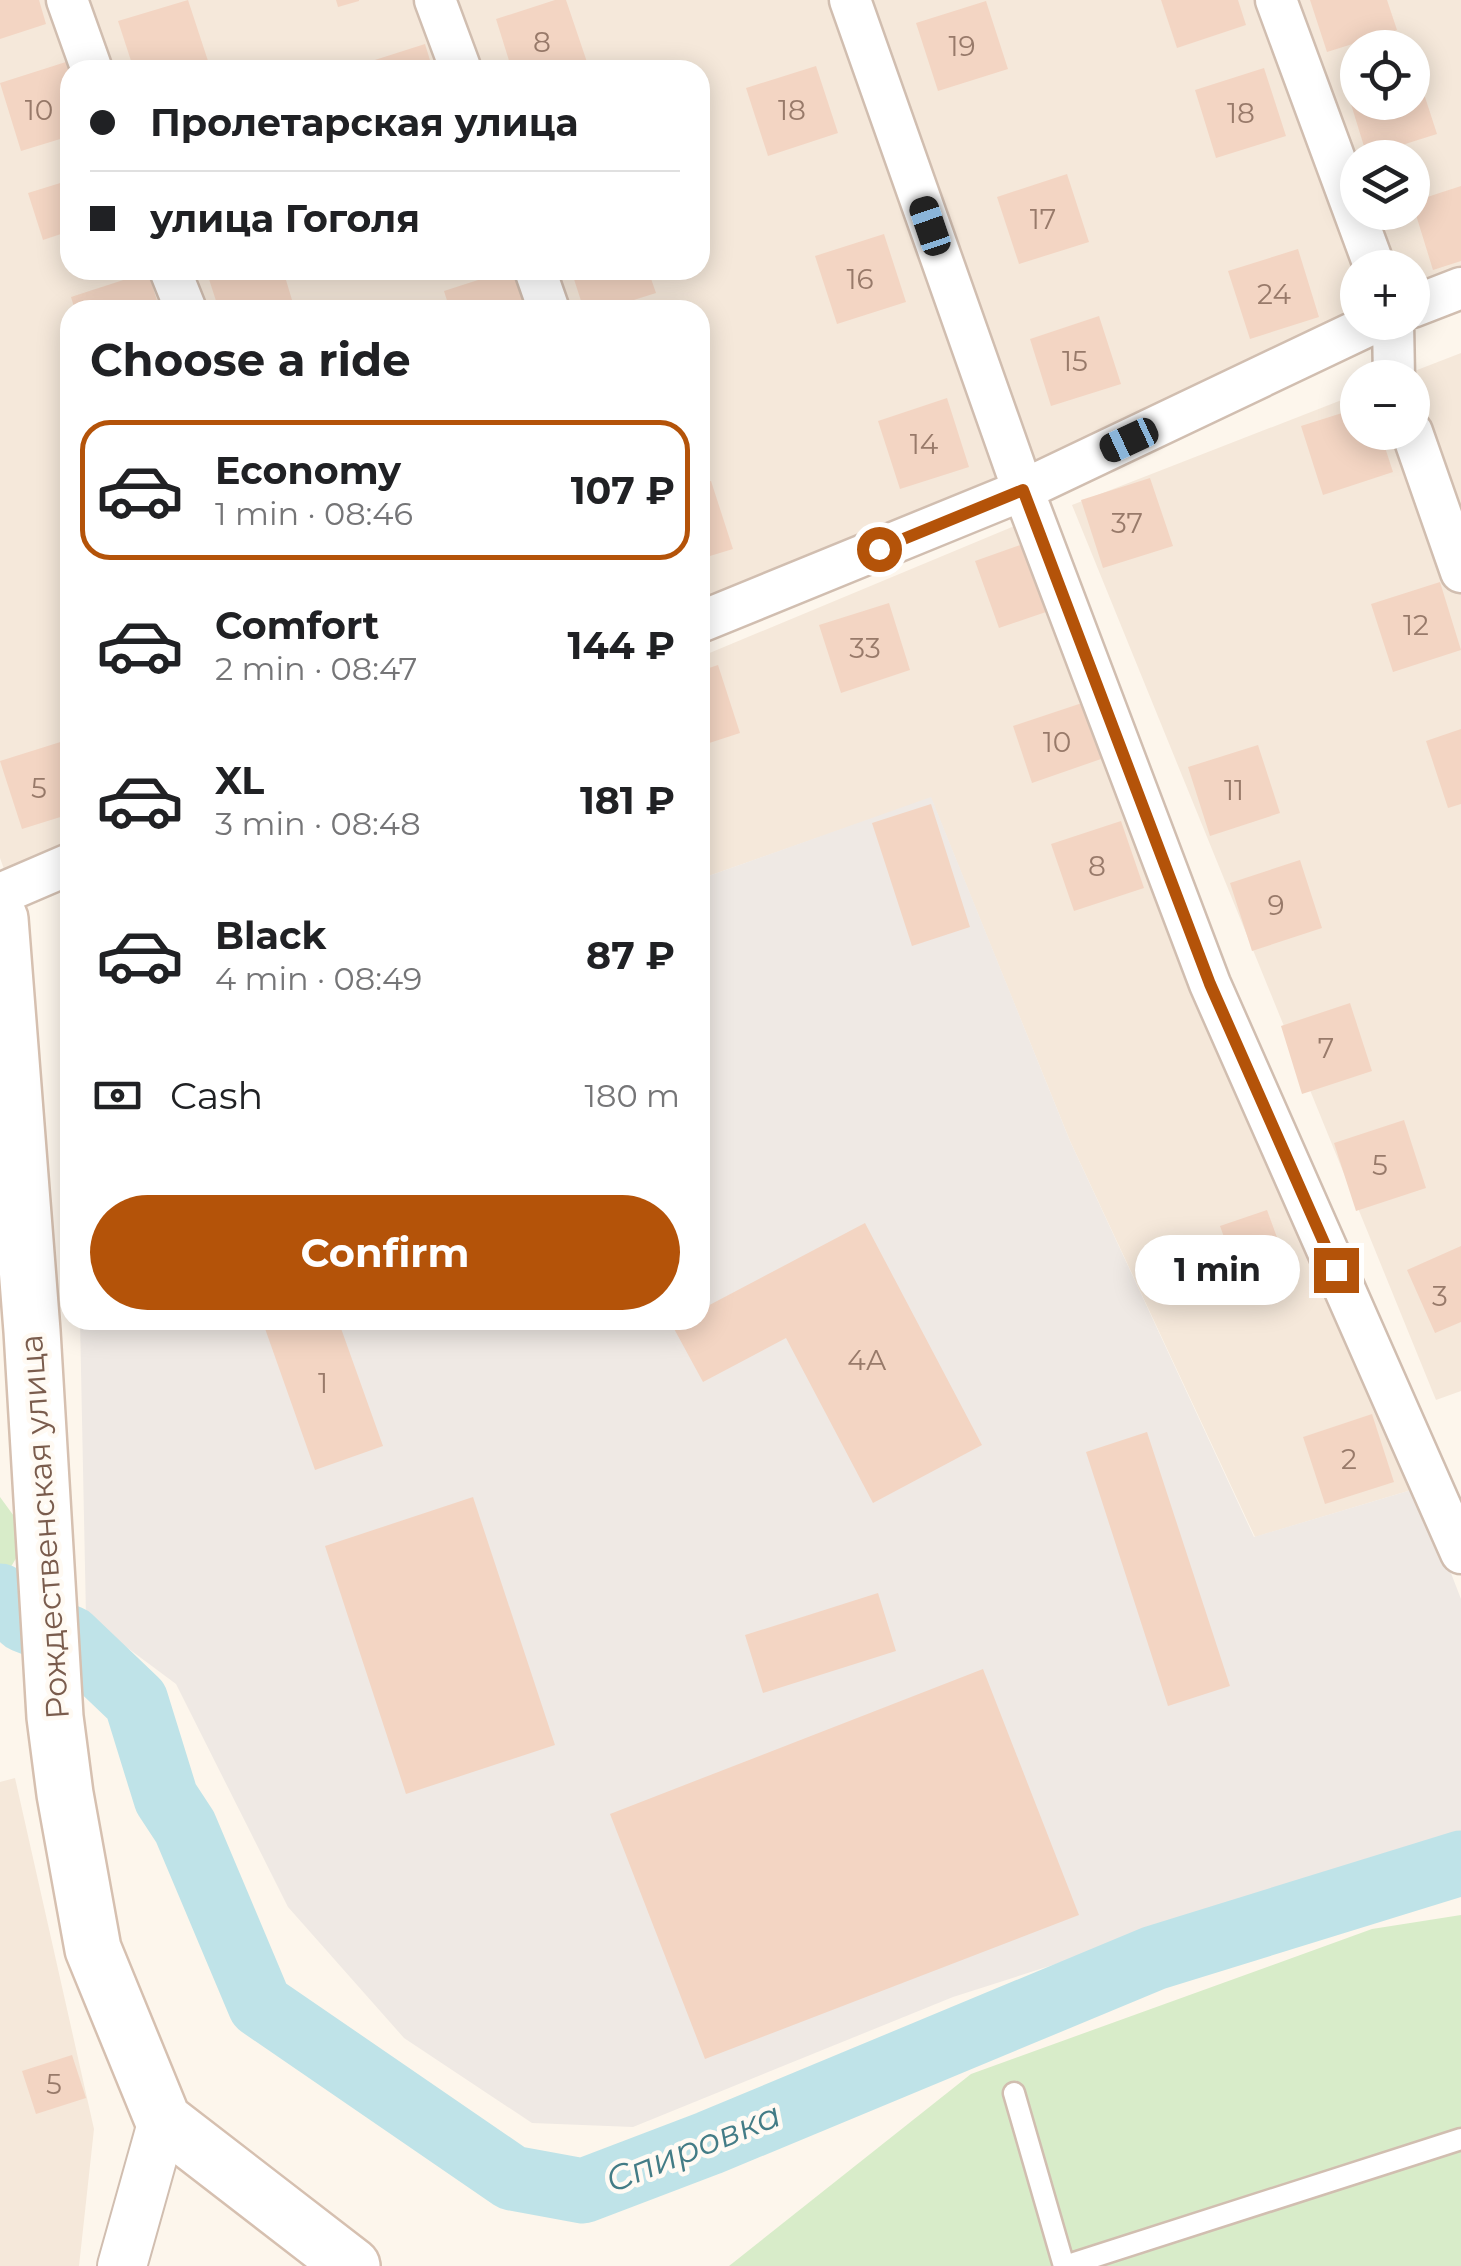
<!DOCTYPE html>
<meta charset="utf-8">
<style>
:root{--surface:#fff;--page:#f2f2f2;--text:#202124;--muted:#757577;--line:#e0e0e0;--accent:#b45309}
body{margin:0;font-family:Montserrat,sans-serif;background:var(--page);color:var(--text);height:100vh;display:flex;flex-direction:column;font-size:38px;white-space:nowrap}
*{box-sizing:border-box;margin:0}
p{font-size:32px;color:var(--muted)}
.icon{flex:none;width:55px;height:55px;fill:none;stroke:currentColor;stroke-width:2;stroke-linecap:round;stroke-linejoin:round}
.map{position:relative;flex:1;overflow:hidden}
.sheet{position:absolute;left:60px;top:300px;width:650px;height:1030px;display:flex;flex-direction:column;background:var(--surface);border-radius:30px;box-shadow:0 5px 25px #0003}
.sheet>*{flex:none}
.top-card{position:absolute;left:60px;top:60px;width:650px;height:220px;border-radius:30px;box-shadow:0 5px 25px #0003;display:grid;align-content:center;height:220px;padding:0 30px;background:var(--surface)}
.fabs{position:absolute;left:1340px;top:30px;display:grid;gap:20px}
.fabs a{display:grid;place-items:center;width:90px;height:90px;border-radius:50%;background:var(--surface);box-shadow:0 5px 25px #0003;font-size:50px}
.end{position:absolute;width:45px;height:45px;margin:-22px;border:12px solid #b45309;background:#fff;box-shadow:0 0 0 5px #fff}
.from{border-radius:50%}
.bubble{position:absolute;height:70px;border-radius:35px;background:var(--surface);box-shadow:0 5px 25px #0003;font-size:32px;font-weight:700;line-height:70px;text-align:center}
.car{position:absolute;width:30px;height:60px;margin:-30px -15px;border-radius:12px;box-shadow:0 0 8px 2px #0007;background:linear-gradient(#222 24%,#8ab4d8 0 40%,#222 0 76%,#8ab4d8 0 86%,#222 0)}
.top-card b{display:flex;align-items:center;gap:35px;height:95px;font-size:38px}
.top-card b+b{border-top:2px solid var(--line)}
.top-card i{width:25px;height:25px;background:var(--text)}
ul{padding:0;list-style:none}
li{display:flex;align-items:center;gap:30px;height:140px;margin:0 20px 15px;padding:0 10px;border:5px solid transparent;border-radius:30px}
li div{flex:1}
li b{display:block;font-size:38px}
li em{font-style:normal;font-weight:700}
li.current{border-color:var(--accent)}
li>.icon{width:90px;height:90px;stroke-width:1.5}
h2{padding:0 30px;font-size:45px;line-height:120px}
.pay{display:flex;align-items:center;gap:25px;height:110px;padding:0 30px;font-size:38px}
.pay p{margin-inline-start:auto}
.primary-button{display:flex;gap:20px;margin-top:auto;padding:20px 30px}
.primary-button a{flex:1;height:115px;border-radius:60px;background:var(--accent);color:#fff;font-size:40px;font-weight:700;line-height:115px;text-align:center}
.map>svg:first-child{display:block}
.residential{fill:#f5e8da;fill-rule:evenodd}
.industrial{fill:#efe9e4}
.green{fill:#d8ecc9}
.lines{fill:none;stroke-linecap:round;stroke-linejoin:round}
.river{stroke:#bfe3e8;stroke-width:65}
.building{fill:#f3d5c3}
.service-casing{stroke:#d1beb0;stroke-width:25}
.minor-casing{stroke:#d1beb0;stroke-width:45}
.tertiary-casing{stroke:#d1beb0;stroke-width:52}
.secondary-casing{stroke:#d6c0b0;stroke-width:60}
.service{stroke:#fff;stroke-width:20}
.minor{stroke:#fff;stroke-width:40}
.tertiary{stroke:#fff;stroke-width:48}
.secondary{stroke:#fff;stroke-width:55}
.route{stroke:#b45309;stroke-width:12}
.labels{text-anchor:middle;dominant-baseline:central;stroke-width:9;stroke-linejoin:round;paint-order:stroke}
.number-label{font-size:28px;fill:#987a6a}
.street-label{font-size:32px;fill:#7a5c4d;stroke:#fffaf3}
.water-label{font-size:35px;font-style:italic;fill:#437c86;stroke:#fffaf3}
</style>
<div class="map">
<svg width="1461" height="2266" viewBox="0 0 1461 2266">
<rect width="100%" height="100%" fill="#fdf6ec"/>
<!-- residential -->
<path class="residential" d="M 0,0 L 830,0 L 1001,479 L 700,599 L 700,310 L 70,310 L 70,849 L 6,875 L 0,858 ZM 70,70 L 700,70 L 700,270 L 70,270 Z
M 867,0 L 1461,0 L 1461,273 L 1413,293 L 1412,268 L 1358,268 L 1357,317 L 1030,465 ZM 1358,48 L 1412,48 L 1412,102 L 1358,102 ZM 1358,158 L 1412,158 L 1412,212 L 1358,212 Z
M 1461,353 L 1461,1391 L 1436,1400 L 1072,505 L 1357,394 L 1358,432 L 1412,432 L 1412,378 L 1399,377 Z
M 1024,522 L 1418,1488 L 1255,1537 L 1070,1141 L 931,798 L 700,879 L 700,657 Z
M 15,1778 L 94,2129 L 79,2266 L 0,2266 L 0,1782 Z"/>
<!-- industrial -->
<path class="industrial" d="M 931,797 L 1070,1141 L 1254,1537 L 1418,1488 L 1461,1599 L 1461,1834 L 953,1997 L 633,2127 L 532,2123 L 404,2038 L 288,1907 L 176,1684 L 86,1617 L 80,1320 L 700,1320 L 700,879 Z"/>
<!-- green -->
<path class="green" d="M 0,1497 L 19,1523 L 24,1545 L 0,1585 Z
M 1461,1915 L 1461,2266 L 729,2266 L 971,2074 L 1372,1929 Z"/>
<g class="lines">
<!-- river -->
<path class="river" d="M 0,1596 L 24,1620 L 70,1638 L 136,1701 L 166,1798 L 185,1827 L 260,2005 L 512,2178 L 583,2191 L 709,2143 L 1154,1958 L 1461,1863"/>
</g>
<!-- building -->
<path class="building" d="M 0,0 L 39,0 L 46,24 L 0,39 Z
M 188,0 L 210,67 L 134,70 L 118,21 Z
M 336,0 L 359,0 L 359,1 L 338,7 Z
M 555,0 L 566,0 L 588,65 L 572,70 L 512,70 L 496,19 Z
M 1161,0 L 1238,0 L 1246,25 L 1177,48 Z
M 1310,0 L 1387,0 L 1397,30 L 1327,52 Z
M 986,1 L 1008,69 L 938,91 L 916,23 Z
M 425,44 L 433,70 L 357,70 L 356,66 Z
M 1413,60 L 1437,134 L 1367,156 L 1346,88 L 1358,85 L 1358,102 L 1412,102 Z
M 69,61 L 72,70 L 70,136 L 21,151 L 0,83 Z
M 816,66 L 838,133 L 768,156 L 746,88 Z
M 1264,68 L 1286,136 L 1216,158 L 1195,90 Z
M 1067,174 L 1089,242 L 1019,264 L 997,197 Z
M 70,180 L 70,231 L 43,240 L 28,193 Z
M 1461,186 L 1461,261 L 1433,270 L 1412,202 Z
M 884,234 L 906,302 L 837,324 L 815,256 Z
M 1298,249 L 1319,317 L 1250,339 L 1228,271 Z
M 206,270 L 283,270 L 295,310 L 219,310 Z
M 509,270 L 514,270 L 527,310 L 450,310 L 444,291 Z
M 571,270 L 648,270 L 656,293 L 602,310 L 584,310 Z
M 148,272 L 160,310 L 75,310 L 71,297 Z
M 1099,316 L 1121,384 L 1051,406 L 1030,339 Z
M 947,398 L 969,467 L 900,489 L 878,421 Z
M 1358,408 L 1358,432 L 1380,432 L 1393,472 L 1323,495 L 1301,426 Z
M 1150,478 L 1173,546 L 1103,568 L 1081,500 Z
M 711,481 L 733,549 L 700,559 L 700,484 Z
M 1023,544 L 1046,612 L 999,628 L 975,561 Z
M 1440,582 L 1461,650 L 1393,672 L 1371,604 Z
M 889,603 L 910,670 L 841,693 L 819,625 Z
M 718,665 L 740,733 L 700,746 L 700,671 Z
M 1082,703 L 1101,759 L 1032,783 L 1013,726 Z
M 1461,729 L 1461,804 L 1448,808 L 1426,741 Z
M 70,739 L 70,814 L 22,829 L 0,761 Z
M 1258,745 L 1280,813 L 1210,836 L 1188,767 Z
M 931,804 L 970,927 L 912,946 L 872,823 Z
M 1121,821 L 1144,888 L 1074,911 L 1051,844 Z
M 1300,860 L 1322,928 L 1252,951 L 1230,883 Z
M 1350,1003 L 1372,1071 L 1302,1094 L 1281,1026 Z
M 1404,1120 L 1426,1188 L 1356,1211 L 1334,1143 Z
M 1267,1210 L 1286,1262 L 1239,1278 L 1220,1226 Z
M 865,1223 L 982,1445 L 873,1503 L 786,1338 L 703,1382 L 672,1325 L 681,1320 L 700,1320 L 700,1310 Z
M 1461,1246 L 1461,1322 L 1435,1333 L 1407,1270 Z
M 262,1320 L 338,1320 L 383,1446 L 315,1470 Z
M 1372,1414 L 1394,1482 L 1325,1504 L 1303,1437 Z
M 1147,1432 L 1230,1686 L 1168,1706 L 1086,1452 Z
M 473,1497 L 555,1745 L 406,1794 L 325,1546 Z
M 878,1593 L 896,1651 L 763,1693 L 745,1635 Z
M 983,1669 L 1079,1915 L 705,2059 L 610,1814 Z
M 72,2055 L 86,2098 L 36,2114 L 22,2071 Z"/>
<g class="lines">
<defs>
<path id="service" d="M 1014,2093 L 1064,2266
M 1065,2266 L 1461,2139"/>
<path id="minor" d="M 67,0 L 92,70
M 435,0 L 461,70
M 850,0 L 1023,490 L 1210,984 L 1461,1553
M 1276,0 L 1375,268
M 170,270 L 186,310
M 535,270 L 549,310
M 1412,307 L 1461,288
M 1393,322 L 1394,378
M 1412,432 L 1461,572
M 700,622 L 1023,490 L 1376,322
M 0,894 L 70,864"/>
<path id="tertiary" d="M 122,2266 L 163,2120"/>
<path id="secondary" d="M 0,919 L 32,1331 L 55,1717 L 65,1794 L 93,1949 L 163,2120 L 352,2266"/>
</defs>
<!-- service casing -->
<use href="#service" class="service-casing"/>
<!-- minor casing -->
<use href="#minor" class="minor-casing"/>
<!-- tertiary casing -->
<use href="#tertiary" class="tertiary-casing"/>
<!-- secondary casing -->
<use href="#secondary" class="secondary-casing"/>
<!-- service -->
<use href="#service" class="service"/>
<!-- minor -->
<use href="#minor" class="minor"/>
<!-- tertiary -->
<use href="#tertiary" class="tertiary"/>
<!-- secondary -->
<use href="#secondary" class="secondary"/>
</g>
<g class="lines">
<!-- route -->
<path class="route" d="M 879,549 L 1023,490 L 1210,984 L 1336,1270"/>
</g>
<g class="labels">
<!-- number labels -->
<g class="number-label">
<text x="542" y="42">8</text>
<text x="962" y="46">19</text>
<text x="39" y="110">10</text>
<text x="792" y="110">18</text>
<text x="1241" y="113">18</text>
<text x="1043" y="219">17</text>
<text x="860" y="279">16</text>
<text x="1274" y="294">24</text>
<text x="1075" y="361">15</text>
<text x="924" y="444">14</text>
<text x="1127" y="523">37</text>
<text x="1416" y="625">12</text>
<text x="865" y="648">33</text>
<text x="1057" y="742">10</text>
<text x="39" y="788">5</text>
<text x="1234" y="790">11</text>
<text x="1097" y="866">8</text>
<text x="1276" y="905">9</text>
<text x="1326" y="1048">7</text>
<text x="1380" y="1165">5</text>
<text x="1440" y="1296">3</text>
<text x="867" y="1360">4А</text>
<text x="323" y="1383">1</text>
<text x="1349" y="1459">2</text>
<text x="54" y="2084">5</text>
</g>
<!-- street labels -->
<g class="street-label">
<text transform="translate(44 1527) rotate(-94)">Рождественская улица</text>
</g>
<!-- water labels -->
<g class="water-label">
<text transform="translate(693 2147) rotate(-22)">Спировка</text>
</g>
</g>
</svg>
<div class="fabs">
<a><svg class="icon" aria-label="locate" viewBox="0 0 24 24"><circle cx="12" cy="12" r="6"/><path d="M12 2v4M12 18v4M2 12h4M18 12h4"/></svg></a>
<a><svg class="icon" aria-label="layers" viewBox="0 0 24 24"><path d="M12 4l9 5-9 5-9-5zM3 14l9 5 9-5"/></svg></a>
<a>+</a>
<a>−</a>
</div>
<i class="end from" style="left:879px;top:549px"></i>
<i class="end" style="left:1336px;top:1270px"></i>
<div class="bubble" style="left:1135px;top:1235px;width:165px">1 min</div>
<i class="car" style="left:930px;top:226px;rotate:341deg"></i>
<i class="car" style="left:1129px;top:440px;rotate:245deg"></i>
<div class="top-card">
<b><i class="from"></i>Пролетарская улица</b>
<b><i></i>улица Гоголя</b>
</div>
<section class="sheet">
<h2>Choose a ride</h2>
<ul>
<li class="current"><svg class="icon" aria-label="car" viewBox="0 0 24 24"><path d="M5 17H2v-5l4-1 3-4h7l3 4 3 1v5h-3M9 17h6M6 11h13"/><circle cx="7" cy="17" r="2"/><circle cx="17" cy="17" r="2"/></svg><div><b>Economy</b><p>1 min · 08:46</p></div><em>107 ₽</em></li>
<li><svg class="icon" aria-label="car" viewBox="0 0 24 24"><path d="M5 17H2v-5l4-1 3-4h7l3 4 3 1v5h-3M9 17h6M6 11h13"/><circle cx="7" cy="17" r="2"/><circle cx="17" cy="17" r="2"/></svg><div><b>Comfort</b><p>2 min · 08:47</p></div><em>144 ₽</em></li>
<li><svg class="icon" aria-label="car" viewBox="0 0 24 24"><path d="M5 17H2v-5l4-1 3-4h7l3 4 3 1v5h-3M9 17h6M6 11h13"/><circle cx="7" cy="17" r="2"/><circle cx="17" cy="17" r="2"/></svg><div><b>XL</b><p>3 min · 08:48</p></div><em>181 ₽</em></li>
<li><svg class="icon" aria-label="car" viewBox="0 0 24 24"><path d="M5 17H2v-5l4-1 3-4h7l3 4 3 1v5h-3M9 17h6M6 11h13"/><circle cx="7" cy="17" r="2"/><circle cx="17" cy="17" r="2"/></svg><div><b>Black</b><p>4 min · 08:49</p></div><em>87 ₽</em></li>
</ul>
<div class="pay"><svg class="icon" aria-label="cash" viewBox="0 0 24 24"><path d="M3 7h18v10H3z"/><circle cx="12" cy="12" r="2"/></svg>Cash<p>180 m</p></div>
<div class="primary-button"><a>Confirm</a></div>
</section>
</div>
